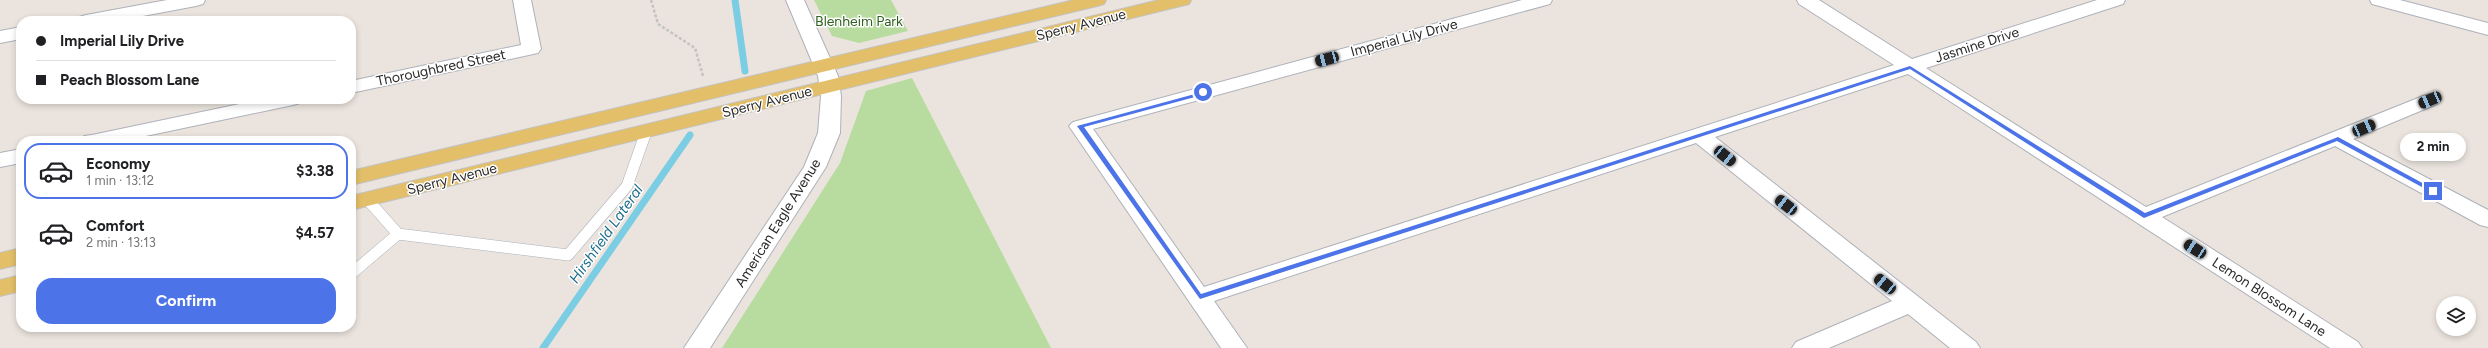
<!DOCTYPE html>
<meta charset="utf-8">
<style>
:root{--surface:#fff;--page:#f2f2f2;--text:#202124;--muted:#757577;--line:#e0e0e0;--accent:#4d73e8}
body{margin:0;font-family:Figtree,sans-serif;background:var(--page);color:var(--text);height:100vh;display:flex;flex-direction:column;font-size:15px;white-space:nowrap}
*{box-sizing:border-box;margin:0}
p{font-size:13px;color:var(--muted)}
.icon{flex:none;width:22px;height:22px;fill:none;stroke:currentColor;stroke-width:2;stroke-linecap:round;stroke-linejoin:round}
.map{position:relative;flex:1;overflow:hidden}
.sheet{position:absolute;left:16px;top:136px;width:340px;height:196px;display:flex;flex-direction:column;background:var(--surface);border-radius:16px;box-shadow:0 2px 6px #0003}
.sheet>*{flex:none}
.hud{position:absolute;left:16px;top:16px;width:340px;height:88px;border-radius:16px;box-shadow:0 2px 6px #0003;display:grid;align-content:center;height:88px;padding:0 20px;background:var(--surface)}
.controls{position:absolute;left:2436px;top:296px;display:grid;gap:8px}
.controls a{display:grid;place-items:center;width:40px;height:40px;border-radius:50%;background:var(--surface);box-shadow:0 2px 6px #0003;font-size:20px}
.end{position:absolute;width:18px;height:18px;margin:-9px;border:5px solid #4d73e8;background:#fff;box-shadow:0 0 0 2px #fff}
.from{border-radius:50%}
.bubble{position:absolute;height:28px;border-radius:14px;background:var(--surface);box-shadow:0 2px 6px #0003;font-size:13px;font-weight:700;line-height:28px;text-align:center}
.car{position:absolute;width:12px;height:24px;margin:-12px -6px;border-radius:5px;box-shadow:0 0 3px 1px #0007;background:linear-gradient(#222 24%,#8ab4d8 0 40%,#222 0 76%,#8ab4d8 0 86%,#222 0)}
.hud b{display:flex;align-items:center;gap:14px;height:38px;font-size:15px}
.hud b+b{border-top:1px solid var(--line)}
.hud i{width:10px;height:10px;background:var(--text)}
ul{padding:7px 0 0;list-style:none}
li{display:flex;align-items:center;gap:12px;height:56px;margin:0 8px 6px;padding:0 12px;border:2px solid transparent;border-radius:16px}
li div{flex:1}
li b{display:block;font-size:15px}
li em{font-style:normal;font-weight:700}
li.current{border-color:var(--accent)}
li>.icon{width:36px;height:36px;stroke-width:1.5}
.button{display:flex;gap:8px;margin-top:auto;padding:8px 20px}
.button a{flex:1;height:46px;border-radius:16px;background:var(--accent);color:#fff;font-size:16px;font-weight:700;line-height:46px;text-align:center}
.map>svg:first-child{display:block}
.green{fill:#b8dc9f}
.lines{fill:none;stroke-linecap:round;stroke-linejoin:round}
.stream{stroke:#7acde3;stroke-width:7}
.lane-casing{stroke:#aeb1b9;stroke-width:12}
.street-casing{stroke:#aeb1b9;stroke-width:2}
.secondary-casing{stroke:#aeb1b9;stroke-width:2}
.primary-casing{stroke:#c3c3c3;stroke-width:2}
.path{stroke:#c3c3c3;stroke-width:2.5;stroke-dasharray:3 2;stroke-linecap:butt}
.lane{stroke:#fff;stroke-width:11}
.street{fill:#fff;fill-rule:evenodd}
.secondary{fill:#fff;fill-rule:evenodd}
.primary{fill:#e3bf6a;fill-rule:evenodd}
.route{fill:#4d73e8}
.labels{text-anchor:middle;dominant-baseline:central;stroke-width:3;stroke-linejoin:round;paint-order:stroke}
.park-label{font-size:14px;fill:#326021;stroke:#fff}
.street-label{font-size:14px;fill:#2a2a2a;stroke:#fff}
.water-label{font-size:15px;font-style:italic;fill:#1a6d8e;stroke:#fff}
</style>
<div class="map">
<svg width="2488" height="348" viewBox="0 0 2488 348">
<rect width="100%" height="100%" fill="#ebe4de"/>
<!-- green -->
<path class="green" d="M 814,0 L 891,0 L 908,31 L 859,43 L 832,36 Z
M 912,78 L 1051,348 L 722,348 L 840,163 L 866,91 Z"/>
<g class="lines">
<!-- stream -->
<path class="stream" d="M 735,0 L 745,71
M 543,348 L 690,135"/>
<defs>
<path id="lane" d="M 367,199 L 398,234 L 568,255 L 627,186 L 646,132
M 351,274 L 398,234"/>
<path id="street" d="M 167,0 L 205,0 L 203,4 L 196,6 L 116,21 L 77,21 L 79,17 L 86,15 Z
M 513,0 L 531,0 L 541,49 L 538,53 L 351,93 L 351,81 L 521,45 Z
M 1522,0 L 1552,0 L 1550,4 L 1093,129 L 1204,287 L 1894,65 L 1799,4 L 1797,0 L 1819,0 L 1912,59 L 2097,0 L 2125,0 L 2123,4 L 1926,68 L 2146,207 L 2423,96 L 2430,94 L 2437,96 L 2440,100 L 2437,104 L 2353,139 L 2488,210 L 2488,227 L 2480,225 L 2335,146 L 2162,217 L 2358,342 L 2362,348 L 2330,348 L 1908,74 L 1715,137 L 1976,342 L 1980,348 L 1950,348 L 1908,314 L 1829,348 L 1792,348 L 1796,342 L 1892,301 L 1696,143 L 1214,301 L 1247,348 L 1221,348 L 1069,126 L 1073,122 Z
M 21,27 L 21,39 L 0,43 L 0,31 Z
M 263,99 L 303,99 L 300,103 L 293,105 L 122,141 L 81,141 L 84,136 L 92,135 Z
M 21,149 L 21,163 L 0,167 L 0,153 Z"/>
<path id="secondary" d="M 786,0 L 804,0 L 838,76 L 841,96 L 840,133 L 826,167 L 710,348 L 684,348 L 804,167 L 818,133 L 821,96 L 818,76 Z
M 2370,0 L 2400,0 L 2488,23 L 2488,35 L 2372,4 Z"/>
<path id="primary" d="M 1074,0 L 1106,0 L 1104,4 L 1097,6 L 351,185 L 351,171 Z
M 1159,0 L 1191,0 L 1189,4 L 351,210 L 351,196 Z
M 21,248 L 21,264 L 0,269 L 0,253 Z
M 21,275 L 21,291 L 0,296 L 0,280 Z"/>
</defs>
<!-- lane casing -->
<use href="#lane" class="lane-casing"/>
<!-- street casing -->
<use href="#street" class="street-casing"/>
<!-- secondary casing -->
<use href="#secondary" class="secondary-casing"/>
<!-- primary casing -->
<use href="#primary" class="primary-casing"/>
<!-- path -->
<path class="path" d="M 651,0 L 658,24 L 695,48 L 703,76"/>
<!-- lane -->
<use href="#lane" class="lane"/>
<!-- street -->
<use href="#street" class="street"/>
<!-- secondary -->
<use href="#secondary" class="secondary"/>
<!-- primary -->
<use href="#primary" class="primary"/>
</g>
<!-- route -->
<path class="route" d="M 1910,66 L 2145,213 L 2338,137 L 2437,191 L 2431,192 L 2337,141 L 2144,218 L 1910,69 L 1200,299 L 1077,126 L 1206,91 L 1206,94 L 1084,127 L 1201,294 Z"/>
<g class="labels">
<!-- park labels -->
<g class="park-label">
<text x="859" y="21">Blenheim Park</text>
</g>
<!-- street labels -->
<g class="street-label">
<text transform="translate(1081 25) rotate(-14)">Sperry Avenue</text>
<text transform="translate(1404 38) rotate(-15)">Imperial Lily Drive</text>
<text transform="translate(1977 45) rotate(-18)">Jasmine Drive</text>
<text transform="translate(441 68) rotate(-12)">Thoroughbred Street</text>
<text transform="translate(767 102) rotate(-14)">Sperry Avenue</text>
<text transform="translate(452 179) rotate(-14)">Sperry Avenue</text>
<text transform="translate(778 223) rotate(-58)">American Eagle Avenue</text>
<text transform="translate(2269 297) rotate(33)">Lemon Blossom Lane</text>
</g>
<!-- water labels -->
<g class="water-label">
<text transform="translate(606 234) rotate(-55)">Hirshfield Lateral</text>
</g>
</g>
</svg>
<div class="controls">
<a><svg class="icon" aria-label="layers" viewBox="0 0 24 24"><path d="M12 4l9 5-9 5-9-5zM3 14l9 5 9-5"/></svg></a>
</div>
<i class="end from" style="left:1203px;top:92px"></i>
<i class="end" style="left:2433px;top:191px"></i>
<div class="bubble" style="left:2400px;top:133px;width:66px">2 min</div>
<i class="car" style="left:1327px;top:59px;rotate:255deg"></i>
<i class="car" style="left:2430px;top:100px;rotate:247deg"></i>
<i class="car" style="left:2364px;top:128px;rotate:67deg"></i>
<i class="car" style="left:1725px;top:156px;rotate:129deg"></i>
<i class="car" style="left:1786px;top:205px;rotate:308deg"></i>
<i class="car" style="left:2195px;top:249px;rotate:303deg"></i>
<i class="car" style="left:1885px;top:284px;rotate:309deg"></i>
<div class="hud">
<b><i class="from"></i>Imperial Lily Drive</b>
<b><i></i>Peach Blossom Lane</b>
</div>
<section class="sheet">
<ul>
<li class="current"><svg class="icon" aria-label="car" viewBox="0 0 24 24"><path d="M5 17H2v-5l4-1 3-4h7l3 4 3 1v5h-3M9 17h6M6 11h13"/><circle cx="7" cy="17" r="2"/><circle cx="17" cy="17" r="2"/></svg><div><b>Economy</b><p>1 min · 13:12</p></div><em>$3.38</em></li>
<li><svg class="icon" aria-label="car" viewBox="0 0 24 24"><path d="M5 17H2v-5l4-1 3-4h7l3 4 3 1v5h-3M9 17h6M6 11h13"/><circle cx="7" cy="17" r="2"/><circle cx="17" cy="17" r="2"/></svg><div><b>Comfort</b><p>2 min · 13:13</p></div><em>$4.57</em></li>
</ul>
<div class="button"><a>Confirm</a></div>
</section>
</div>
